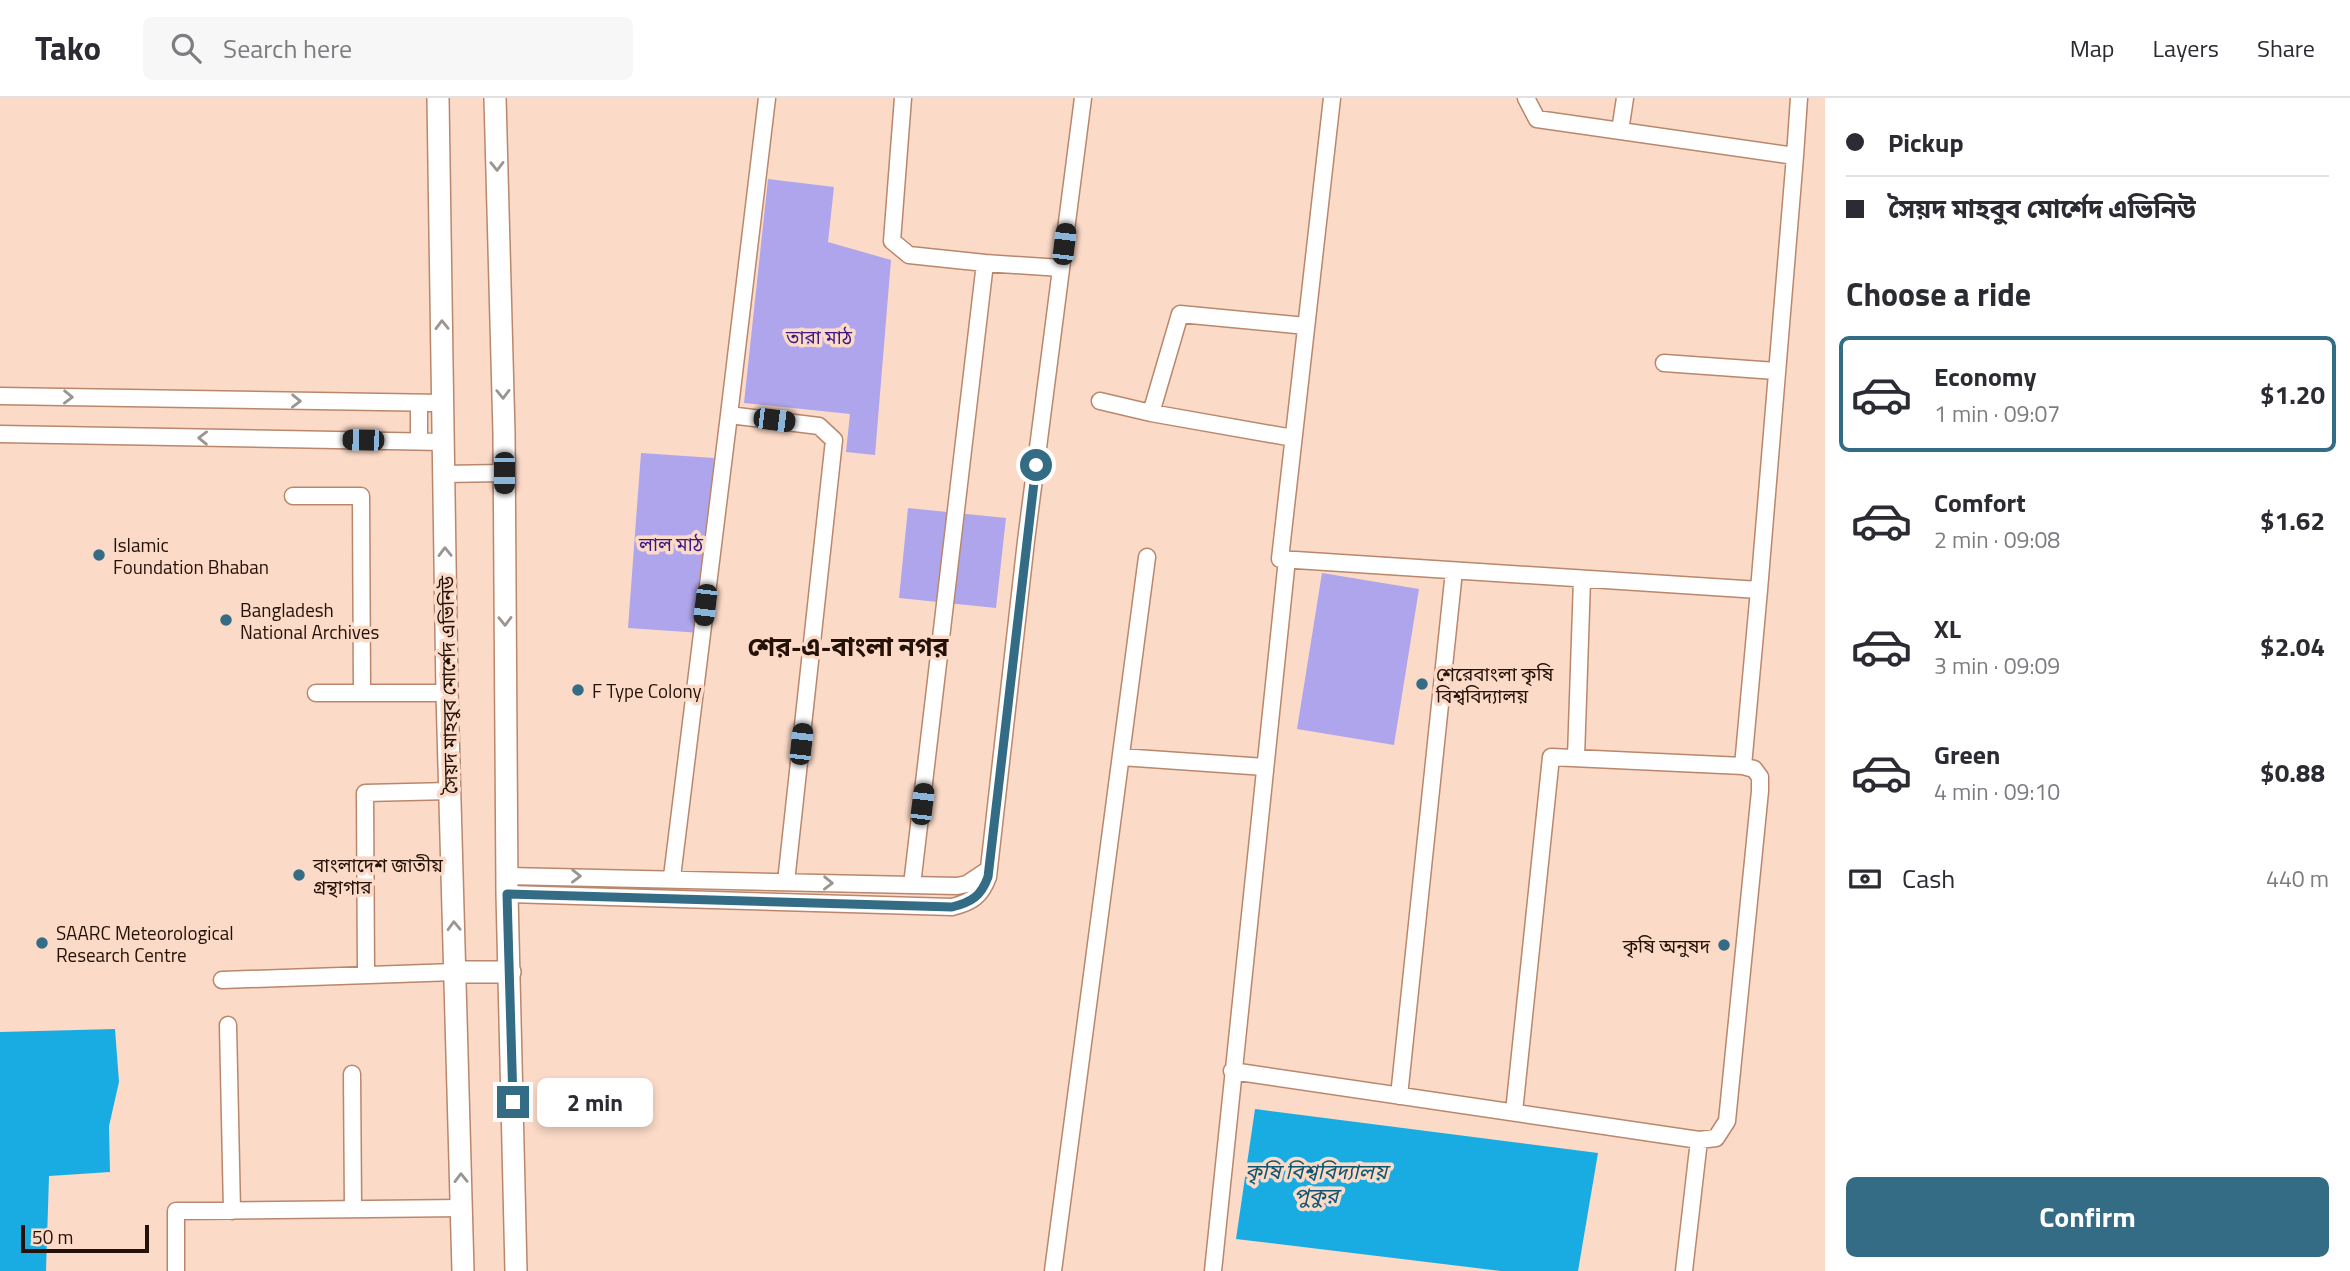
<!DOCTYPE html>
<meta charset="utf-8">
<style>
:root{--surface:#fff;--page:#f7f7f7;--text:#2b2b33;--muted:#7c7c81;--line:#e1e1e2;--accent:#346c86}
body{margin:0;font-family:"Titillium Web","Noto Sans Bengali",sans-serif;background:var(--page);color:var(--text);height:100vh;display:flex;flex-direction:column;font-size:26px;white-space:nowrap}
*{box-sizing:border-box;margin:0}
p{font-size:23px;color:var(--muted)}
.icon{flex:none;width:38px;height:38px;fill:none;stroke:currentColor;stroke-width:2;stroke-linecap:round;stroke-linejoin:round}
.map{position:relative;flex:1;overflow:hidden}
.details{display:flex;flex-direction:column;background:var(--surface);width:525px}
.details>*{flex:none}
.banner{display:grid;align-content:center;height:154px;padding:0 21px;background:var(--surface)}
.scale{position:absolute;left:21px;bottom:18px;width:128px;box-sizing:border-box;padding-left:7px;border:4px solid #241107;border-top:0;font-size:19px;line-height:24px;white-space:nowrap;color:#241107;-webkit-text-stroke:5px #fbdac8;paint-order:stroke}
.end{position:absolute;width:32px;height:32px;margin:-16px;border:9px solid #346c86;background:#fff;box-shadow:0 0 0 4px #fff}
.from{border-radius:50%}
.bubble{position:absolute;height:49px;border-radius:10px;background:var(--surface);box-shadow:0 4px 10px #0003;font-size:23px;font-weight:700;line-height:49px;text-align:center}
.car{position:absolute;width:21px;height:42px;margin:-21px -10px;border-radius:9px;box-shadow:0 0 5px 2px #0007;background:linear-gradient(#222 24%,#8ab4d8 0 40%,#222 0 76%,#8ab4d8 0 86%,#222 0)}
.banner b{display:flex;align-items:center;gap:24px;height:66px;font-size:26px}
.banner b+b{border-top:2px solid var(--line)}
.banner i{width:18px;height:18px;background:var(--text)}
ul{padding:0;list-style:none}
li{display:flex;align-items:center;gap:21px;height:116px;margin:0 14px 10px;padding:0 7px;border:4px solid transparent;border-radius:10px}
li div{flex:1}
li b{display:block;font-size:26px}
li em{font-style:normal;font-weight:700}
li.selected{border-color:var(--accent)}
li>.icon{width:63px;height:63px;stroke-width:1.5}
h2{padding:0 21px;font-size:32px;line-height:84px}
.pay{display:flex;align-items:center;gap:18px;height:77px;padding:0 21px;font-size:26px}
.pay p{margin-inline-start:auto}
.action{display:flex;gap:14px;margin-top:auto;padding:14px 21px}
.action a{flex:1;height:80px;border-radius:10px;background:var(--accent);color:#fff;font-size:28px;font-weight:700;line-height:80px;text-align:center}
header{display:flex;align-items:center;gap:42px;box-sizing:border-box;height:98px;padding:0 35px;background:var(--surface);border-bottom:2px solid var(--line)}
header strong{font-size:33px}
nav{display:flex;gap:38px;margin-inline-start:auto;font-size:24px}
.search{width:490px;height:63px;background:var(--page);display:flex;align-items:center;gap:18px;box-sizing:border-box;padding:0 24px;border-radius:10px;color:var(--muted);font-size:26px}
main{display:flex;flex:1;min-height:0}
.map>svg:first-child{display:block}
.green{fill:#afa5ec}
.water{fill:#19ace2}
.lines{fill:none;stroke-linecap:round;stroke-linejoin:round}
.minor-casing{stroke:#b9876c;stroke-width:19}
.major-casing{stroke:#b9876c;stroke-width:24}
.minor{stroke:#fff;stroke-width:16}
.major{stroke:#fff;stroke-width:21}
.oneway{stroke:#9c948f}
.route{stroke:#346c86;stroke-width:9}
.poi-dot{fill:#346c86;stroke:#fbdac8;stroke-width:2.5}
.labels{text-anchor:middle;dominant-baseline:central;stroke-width:7;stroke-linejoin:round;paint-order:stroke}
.park-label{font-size:19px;fill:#3c1981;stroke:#fbdac8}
.poi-label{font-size:19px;fill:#241107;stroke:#fbdac8;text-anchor:start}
.street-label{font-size:19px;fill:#241107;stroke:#fbdac8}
.water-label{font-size:21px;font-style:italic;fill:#0d5571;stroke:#fbdac8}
.district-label{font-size:26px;font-weight:bold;fill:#241107;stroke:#fbdac8}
</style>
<header>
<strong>Tako</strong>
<div class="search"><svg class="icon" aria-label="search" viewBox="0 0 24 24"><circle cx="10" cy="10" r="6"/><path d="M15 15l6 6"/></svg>Search here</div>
<nav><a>Map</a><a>Layers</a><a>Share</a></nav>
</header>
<main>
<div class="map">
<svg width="1825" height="1173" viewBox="0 0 1825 1173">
<rect width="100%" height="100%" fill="#fbdac8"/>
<!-- green -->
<path class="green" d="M 768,81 L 834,89 L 828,144 L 891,162 L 875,357 L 846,354 L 850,316 L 744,305 Z
M 641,355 L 714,360 L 701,535 L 628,530 Z
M 908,410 L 1006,420 L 996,510 L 899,500 Z
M 1322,475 L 1419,491 L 1394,647 L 1297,631 Z"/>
<!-- water -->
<path class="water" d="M 115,931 L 119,984 L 109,1028 L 110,1074 L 49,1078 L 46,1173 L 0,1173 L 0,934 Z
M 1255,1011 L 1598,1055 L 1578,1173 L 1501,1173 L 1236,1141 Z"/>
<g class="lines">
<defs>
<path id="minor" d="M 903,0 L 892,143 L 909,157 L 985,165
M 1332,0 L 1280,461 L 1759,492 L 1795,58
M 1526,0 L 1537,21 L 1795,58 L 1799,0
M 1620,33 L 1625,0
M 1664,265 L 1776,273
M 0,298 L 443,305
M 1100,303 L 1151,315
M 729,317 L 767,0
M 0,336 L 443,344
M 1293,340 L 1151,315 L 1180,216 L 1306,228
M 419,343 L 419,305
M 443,376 L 504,375
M 293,398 L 361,398 L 362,595
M 316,595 L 447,595
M 1121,659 L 1265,669
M 1576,659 L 1582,482
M 508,778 L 957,788 L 967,786 L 988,772
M 672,779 L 729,317 L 819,328 L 834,342 L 786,784
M 912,787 L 985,165 L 1061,170
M 507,796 L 952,809 C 972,804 981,798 988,779 L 1026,443 L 1083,0
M 366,877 L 365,695 L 451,693
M 222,882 L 455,874
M 228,927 L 232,1113
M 1232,973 L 1699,1042
M 352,976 L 353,1111
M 1399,998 L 1454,473
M 1514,1014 L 1551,659 L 1743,668
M 176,1173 L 176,1113 L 462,1110
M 1053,1173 L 1147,459
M 1213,1173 L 1287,461
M 1684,1173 L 1699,1042 L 1716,1040 L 1727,1023 L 1760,693 L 1760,679 L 1754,671 L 1743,668 L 1759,492"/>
<path id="major" d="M 438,0 L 447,595 L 463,1173
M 495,0 L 504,335 L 507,796 L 516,1173
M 455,874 L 510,874"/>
</defs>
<!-- minor casing -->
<use href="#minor" class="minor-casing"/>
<!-- major casing -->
<use href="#major" class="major-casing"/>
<!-- minor -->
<use href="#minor" class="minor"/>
<!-- major -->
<use href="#major" class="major"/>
</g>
<!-- one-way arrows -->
<defs><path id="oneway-chevron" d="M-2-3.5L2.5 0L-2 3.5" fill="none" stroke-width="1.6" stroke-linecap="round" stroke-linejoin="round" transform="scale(1.75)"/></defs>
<g class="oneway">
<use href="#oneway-chevron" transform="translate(497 68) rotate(89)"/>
<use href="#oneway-chevron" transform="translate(442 227) rotate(-91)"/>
<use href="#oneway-chevron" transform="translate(503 296) rotate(89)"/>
<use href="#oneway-chevron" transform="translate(68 299) rotate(1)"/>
<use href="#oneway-chevron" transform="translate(296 303) rotate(1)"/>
<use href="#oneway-chevron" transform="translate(203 340) rotate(-179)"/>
<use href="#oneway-chevron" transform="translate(445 454) rotate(-91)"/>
<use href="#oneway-chevron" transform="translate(505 523) rotate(89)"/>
<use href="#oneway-chevron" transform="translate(576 778) rotate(1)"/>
<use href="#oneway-chevron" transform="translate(828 785) rotate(1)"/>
<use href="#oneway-chevron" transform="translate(454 828) rotate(-92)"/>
<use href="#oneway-chevron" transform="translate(461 1080) rotate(-91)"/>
</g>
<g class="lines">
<!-- route -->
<path class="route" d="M 513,1004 L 507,796 L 952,809 C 972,804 981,798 988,779 L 1036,367"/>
</g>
<!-- markers -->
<g class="poi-dot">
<circle cx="99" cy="457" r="7"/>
<circle cx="226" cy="522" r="7"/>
<circle cx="1422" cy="586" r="7"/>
<circle cx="578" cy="592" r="7"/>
<circle cx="299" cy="777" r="7"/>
<circle cx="42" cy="845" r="7"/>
<circle cx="1724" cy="847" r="7"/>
</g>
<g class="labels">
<!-- park labels -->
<g class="park-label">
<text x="819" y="238">তারা মাঠ</text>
<text x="671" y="445">লাল মাঠ</text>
</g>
<!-- poi labels -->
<g class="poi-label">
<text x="113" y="446">Islamic<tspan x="113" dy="22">Foundation Bhaban</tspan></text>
<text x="240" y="511">Bangladesh<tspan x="240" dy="22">National Archives</tspan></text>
<text x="1436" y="575">শেরেবাংলা কৃষি<tspan x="1436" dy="22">বিশ্ববিদ্যালয়</tspan></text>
<text x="592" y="592">F Type Colony</text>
<text x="313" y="766">বাংলাদেশ জাতীয়<tspan x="313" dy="22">গ্রন্থাগার</tspan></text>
<text x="56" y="834">SAARC Meteorological<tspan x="56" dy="22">Research Centre</tspan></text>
<text x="1710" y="847" text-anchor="end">কৃষি অনুষদ</text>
</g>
<!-- street labels -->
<g class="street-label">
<text transform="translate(448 587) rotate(-91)">সৈয়দ মাহবুব মোর্শেদ এভিনিউ</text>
</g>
<!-- water labels -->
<g class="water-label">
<text x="1316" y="1073">কৃষি বিশ্ববিদ্যালয়<tspan x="1316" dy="24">পুকুর</tspan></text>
</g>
<!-- district labels -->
<g class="district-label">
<text x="848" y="548">শের-এ-বাংলা নগর</text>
</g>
</g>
</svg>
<div class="scale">50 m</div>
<i class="end from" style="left:1036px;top:367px"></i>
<i class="end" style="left:513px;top:1004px"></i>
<div class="bubble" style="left:537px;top:980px;width:116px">2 min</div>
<i class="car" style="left:1064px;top:146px;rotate:7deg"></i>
<i class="car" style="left:774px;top:322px;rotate:97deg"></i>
<i class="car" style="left:363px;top:342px;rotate:271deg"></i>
<i class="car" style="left:504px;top:375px;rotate:180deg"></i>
<i class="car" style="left:705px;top:507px;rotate:187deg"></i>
<i class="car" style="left:801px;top:646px;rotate:6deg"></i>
<i class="car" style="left:922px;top:706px;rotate:7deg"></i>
</div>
<section class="details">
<div class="banner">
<b><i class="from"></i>Pickup</b>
<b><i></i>সৈয়দ মাহবুব মোর্শেদ এভিনিউ</b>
</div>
<h2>Choose a ride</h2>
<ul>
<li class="selected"><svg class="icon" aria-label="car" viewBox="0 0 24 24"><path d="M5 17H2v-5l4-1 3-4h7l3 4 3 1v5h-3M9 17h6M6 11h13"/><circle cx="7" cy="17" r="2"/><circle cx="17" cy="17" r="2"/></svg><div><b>Economy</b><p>1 min · 09:07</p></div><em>$1.20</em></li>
<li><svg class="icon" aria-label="car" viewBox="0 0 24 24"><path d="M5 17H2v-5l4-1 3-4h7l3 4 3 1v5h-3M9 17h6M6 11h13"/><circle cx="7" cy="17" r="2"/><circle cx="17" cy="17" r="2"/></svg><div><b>Comfort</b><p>2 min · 09:08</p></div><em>$1.62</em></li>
<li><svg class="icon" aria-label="car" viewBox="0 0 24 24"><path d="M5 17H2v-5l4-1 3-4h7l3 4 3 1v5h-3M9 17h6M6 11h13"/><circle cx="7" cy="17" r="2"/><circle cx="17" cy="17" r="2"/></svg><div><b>XL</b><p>3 min · 09:09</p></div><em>$2.04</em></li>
<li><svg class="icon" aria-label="car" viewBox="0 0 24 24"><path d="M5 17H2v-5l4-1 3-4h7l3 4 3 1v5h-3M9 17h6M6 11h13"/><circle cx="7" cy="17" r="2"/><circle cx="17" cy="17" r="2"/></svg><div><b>Green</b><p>4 min · 09:10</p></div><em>$0.88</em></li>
</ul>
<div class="pay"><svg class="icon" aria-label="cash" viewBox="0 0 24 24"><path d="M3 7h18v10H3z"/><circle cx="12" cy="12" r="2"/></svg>Cash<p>440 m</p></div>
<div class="action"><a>Confirm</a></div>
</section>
</main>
